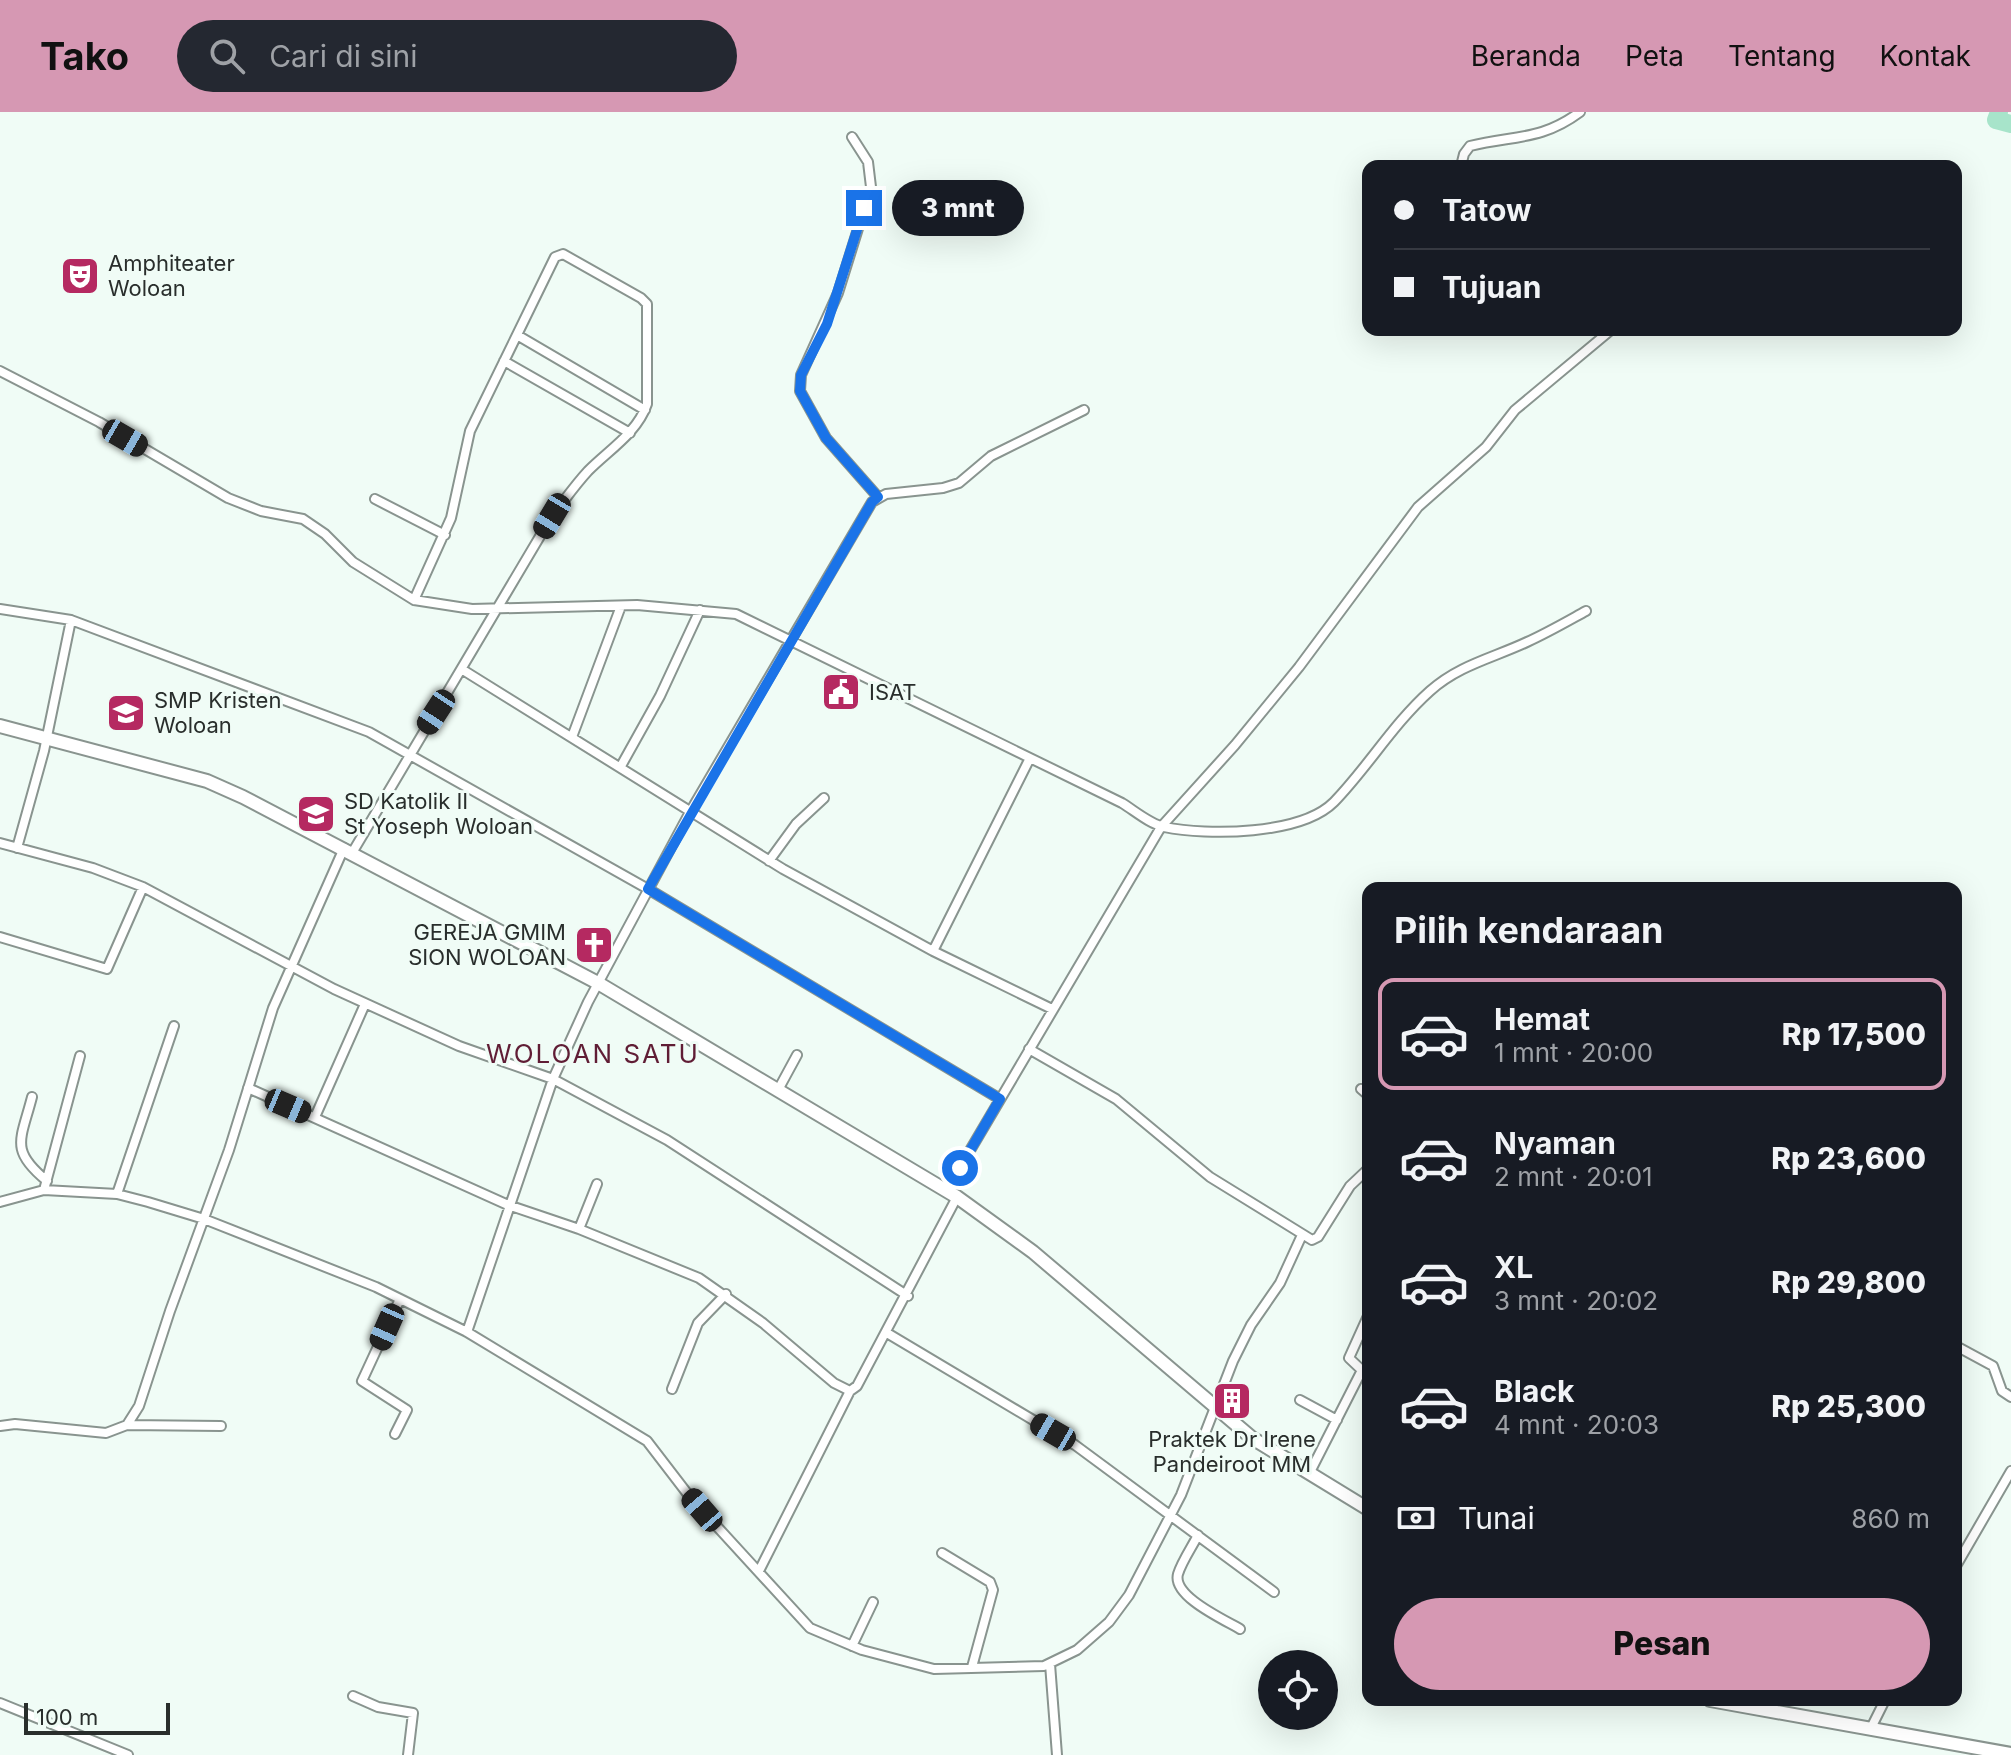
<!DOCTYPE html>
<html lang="id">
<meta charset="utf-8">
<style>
:root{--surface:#171b24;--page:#242831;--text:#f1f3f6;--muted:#9ea1a6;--line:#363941;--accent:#d698b3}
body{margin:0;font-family:Inter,sans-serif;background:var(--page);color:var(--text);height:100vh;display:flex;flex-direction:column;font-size:30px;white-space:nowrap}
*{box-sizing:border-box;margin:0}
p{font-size:26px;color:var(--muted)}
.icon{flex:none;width:44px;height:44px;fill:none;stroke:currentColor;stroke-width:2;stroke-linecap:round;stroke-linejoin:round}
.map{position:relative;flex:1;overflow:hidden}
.panel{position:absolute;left:1362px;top:770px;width:600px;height:824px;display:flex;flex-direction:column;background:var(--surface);border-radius:16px;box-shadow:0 8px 32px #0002}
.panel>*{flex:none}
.guide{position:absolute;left:1362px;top:48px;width:600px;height:176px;border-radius:16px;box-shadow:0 8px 32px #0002;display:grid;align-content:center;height:176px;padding:0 32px;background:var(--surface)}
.controls{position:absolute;left:1258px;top:1538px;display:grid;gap:16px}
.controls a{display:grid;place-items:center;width:80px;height:80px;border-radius:50%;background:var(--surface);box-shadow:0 8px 32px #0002;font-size:40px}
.scale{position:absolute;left:24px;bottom:20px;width:146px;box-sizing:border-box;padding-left:8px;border:4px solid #292e2c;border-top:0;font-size:22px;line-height:28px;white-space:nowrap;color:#292e2c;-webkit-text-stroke:6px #f0fcf6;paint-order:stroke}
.end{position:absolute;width:36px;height:36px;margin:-18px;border:10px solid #1a73e8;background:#fff;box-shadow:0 0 0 4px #fff}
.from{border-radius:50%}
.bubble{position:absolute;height:56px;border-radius:28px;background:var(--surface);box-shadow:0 8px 32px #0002;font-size:26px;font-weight:800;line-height:56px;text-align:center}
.car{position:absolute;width:24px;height:48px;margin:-24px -12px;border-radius:10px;box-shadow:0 0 6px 2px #0007;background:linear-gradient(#222 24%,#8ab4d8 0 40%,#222 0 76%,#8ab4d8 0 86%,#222 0)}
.guide b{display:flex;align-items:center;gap:28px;height:76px;font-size:30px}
.guide b+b{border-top:2px solid var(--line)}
.guide i{width:20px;height:20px;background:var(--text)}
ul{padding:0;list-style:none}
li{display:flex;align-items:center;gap:24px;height:112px;margin:0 16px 12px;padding:0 16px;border:4px solid transparent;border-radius:16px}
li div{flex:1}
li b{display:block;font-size:30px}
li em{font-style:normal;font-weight:800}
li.active{border-color:var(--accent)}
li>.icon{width:72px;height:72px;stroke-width:1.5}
h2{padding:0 32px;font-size:36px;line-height:96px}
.pay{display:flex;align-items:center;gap:20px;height:88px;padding:0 32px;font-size:30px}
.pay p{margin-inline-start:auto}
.button{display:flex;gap:16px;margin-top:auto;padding:16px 32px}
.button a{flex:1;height:92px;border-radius:48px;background:var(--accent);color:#111;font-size:32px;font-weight:800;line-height:92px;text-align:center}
header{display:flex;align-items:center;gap:48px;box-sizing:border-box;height:112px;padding:0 40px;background:var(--accent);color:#111}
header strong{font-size:38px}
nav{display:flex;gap:44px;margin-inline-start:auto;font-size:28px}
.search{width:560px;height:72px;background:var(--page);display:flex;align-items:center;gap:20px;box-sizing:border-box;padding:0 28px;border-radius:44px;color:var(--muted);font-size:30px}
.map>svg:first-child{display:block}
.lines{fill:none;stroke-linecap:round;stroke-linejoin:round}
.river{stroke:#a7e4ca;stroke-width:18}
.street-casing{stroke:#89948f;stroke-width:12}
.secondary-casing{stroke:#89948f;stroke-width:16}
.street{stroke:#fff;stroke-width:8}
.secondary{stroke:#fff;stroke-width:12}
.route{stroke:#1a73e8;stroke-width:10}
.labels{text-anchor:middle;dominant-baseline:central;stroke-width:6;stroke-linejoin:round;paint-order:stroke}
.poi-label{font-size:22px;fill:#292e2c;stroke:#f0fcf6;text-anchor:start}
.quarter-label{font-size:26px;letter-spacing:2px;fill:#601d35;stroke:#f0fcf6}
</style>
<header>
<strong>Tako</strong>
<div class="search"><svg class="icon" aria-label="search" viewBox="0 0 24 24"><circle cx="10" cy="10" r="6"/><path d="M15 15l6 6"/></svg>Cari di sini</div>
<nav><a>Beranda</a><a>Peta</a><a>Tentang</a><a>Kontak</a></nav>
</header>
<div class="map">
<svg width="2011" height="1643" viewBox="0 0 2011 1643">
<rect width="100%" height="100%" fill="#f0fcf6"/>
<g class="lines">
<!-- river -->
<path class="river" d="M 1999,0 L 1996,8 L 2011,12"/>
<defs>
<path id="street" d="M 852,25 L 868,50 L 871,75 L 838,181 L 801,263 L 800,279 L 826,326 L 878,385
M 1461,54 L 1464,42 L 1470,34 C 1514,23 1541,29 1580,0
M 517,223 L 645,298
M 504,249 L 630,321
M 0,259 L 99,310 L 228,386 L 261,399 L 303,407 L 325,422 L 353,450 L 414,488 L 472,497 L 637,493 L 736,502 L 1122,691 C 1135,699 1150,712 1164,715 C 1208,724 1301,723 1334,690 C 1368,655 1393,612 1430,579 C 1459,553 1493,546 1527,530 C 1547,521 1566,510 1586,499
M 375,387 L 445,423
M 0,497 L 71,508 L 369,620 L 648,777 L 1000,987
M 463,558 L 783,757 L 933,839 L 1052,897
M 572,625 L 621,494
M 621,654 L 660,584 L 700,498
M 0,731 L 93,756 L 143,775 L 334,877 L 459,934 L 553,967 L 667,1028 L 908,1184
M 17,736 L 44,639 L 71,508
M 352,741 L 552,404 C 564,389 575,373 588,359 C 610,337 637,321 647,292 L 647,192 L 641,186 L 563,142 L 555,145 L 470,319 L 451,406 L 414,488
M 769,749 L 796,712 L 824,686
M 0,825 L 107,857 L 143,775
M 933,839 L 1030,646
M 1368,922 L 1368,923
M 1029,937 L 1116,987 L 1210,1065 L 1312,1128 L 1318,1125 L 1350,1074 L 1368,1057
M 248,976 L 508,1093 L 579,1117 L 699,1166 L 763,1211 L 834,1271 L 850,1279 L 857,1274 L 957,1085
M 1361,977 L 1368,983
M 778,978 L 797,943
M 32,985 C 21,1028 9,1038 47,1069
M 315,1005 L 365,892
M 44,1078 L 80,944
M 946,1079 L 1161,715 L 1235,633 L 1299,555 L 1418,395 L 1486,335 L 1515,298 L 1611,218
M 117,1082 L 174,914
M 0,1090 L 44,1078 L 117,1082 L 148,1090 L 204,1107 L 376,1175 L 467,1220 L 647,1329 L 690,1385 L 810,1516 L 862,1538 L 934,1557 L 1044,1554 L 1077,1538 L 1109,1510 L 1129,1483 L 1181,1383 L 1233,1249 L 1251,1213 L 1280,1171 L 1302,1123
M 579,1117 L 597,1072
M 1368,1204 L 1349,1246 L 1368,1264
M 467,1220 L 553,967 L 588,890 L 690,700 L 872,390 L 886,382 L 943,376 L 959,371 L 991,344 L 1084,298
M 887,1221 L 1075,1333 L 1274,1480
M 1956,1234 L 1993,1254 L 2002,1279 L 2011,1285
M 672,1277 L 698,1211 L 726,1182
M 1300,1288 L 1337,1308
M 127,1313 L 221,1314
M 0,1314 L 15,1312 L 106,1321 L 127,1313 L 139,1294 L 170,1199 L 229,1038 L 273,896 L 344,736
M 395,1322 L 407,1298 L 362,1269 L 400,1187
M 1309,1362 L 1361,1260
M 1198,1423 C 1192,1435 1182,1449 1178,1462 C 1172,1484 1223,1507 1240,1517
M 942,1441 L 990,1470 L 993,1478 L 972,1555
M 1956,1454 L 2011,1359
M 760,1457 L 850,1279
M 852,1534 L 873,1490
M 1050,1552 L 1057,1643
M 353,1584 L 378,1595 L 413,1601 L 408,1643
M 0,1591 L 128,1643
M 1870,1618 L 1885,1588"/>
<path id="secondary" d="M 0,614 L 207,669 L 243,685 L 598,871 L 957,1085 L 1033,1140 L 1252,1326 L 1368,1397
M 1710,1588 L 2011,1642"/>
</defs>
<!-- street casing -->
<use href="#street" class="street-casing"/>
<!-- secondary casing -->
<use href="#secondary" class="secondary-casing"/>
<!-- street -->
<use href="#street" class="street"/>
<!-- secondary -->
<use href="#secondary" class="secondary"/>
</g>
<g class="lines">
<!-- route -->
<path class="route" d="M 864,96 L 827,212 L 801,263 L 800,279 L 826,326 L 878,385 L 872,390 L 648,777 L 1000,987 L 960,1056"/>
</g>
<!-- icons -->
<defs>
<symbol id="theatre-square" viewBox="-11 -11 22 22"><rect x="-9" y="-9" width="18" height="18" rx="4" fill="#b52961" stroke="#f0fcf6"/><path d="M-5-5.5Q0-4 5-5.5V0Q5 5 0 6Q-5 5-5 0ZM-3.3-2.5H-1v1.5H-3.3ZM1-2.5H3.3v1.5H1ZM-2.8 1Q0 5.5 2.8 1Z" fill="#fff"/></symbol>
<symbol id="civic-square" viewBox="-11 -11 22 22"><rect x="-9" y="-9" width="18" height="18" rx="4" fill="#b52961" stroke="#f0fcf6"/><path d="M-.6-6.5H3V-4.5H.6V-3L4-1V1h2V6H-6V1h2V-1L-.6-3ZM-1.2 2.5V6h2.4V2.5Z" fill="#fff"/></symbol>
<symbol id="school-square" viewBox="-11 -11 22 22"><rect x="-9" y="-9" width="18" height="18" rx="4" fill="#b52961" stroke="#f0fcf6"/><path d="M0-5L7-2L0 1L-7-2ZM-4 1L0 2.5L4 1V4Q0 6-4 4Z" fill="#fff"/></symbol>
<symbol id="church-square" viewBox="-11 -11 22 22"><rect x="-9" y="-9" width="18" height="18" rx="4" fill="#b52961" stroke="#f0fcf6"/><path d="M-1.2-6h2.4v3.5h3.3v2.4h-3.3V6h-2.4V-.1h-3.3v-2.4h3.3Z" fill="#fff"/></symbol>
<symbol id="building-square" viewBox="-11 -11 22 22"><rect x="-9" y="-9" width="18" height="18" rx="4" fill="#b52961" stroke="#f0fcf6"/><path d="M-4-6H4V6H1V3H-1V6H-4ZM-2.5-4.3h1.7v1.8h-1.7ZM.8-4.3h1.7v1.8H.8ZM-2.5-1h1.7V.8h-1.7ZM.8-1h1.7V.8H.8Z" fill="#fff"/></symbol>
</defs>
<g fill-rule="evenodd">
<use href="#theatre-square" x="58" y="142" width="44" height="44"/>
<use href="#civic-square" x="819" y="558" width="44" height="44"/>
<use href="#school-square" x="104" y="579" width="44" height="44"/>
<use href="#school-square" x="294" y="680" width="44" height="44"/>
<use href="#church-square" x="572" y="811" width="44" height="44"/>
<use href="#building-square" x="1210" y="1267" width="44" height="44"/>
</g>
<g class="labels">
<!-- poi labels -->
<g class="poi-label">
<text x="108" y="151">Amphiteater<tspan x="108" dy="25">Woloan</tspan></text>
<text x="869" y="580">ISAT</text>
<text x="154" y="588">SMP Kristen<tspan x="154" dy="25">Woloan</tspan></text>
<text x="344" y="689">SD Katolik II<tspan x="344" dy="25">St Yoseph Woloan</tspan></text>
<text x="566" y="820" text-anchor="end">GEREJA GMIM<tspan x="566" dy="25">SION WOLOAN</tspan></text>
<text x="1232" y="1327" text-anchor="middle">Praktek Dr Irene<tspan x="1232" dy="25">Pandeiroot MM</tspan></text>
</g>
<!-- quarter labels -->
<g class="quarter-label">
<text x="593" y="941">WOLOAN SATU</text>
</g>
</g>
</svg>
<div class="controls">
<a><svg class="icon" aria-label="locate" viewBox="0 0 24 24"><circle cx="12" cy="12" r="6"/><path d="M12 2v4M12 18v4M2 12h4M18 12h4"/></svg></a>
</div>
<div class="scale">100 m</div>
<i class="end from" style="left:960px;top:1056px"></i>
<i class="end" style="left:864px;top:96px"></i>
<div class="bubble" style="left:892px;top:68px;width:132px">3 mnt</div>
<i class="car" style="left:125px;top:326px;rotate:120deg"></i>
<i class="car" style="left:552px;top:404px;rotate:211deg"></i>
<i class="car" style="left:436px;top:600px;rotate:213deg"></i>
<i class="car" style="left:288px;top:994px;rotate:113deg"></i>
<i class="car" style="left:387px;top:1215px;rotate:204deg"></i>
<i class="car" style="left:1053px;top:1320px;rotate:300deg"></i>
<i class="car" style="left:702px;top:1398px;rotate:319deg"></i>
<div class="guide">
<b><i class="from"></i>Tatow</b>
<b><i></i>Tujuan</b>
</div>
<section class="panel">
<h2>Pilih kendaraan</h2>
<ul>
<li class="active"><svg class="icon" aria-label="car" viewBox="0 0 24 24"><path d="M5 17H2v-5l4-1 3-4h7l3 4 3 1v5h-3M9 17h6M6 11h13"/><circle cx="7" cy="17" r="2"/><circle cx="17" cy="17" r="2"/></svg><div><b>Hemat</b><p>1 mnt · 20:00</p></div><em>Rp 17,500</em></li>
<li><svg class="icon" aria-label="car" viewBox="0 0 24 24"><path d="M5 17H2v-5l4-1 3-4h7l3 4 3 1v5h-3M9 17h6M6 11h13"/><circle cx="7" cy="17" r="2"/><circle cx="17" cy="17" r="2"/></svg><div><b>Nyaman</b><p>2 mnt · 20:01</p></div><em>Rp 23,600</em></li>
<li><svg class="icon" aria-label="car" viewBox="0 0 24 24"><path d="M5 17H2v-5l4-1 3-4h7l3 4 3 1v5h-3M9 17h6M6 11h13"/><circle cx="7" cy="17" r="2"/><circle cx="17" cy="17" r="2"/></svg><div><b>XL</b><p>3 mnt · 20:02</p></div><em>Rp 29,800</em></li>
<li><svg class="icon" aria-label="car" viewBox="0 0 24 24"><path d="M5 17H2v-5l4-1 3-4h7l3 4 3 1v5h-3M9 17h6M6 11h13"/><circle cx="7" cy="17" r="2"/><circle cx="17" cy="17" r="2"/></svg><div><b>Black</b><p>4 mnt · 20:03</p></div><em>Rp 25,300</em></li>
</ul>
<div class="pay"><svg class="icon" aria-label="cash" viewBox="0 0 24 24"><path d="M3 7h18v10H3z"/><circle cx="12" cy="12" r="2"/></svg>Tunai<p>860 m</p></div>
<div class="button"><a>Pesan</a></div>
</section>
</div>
